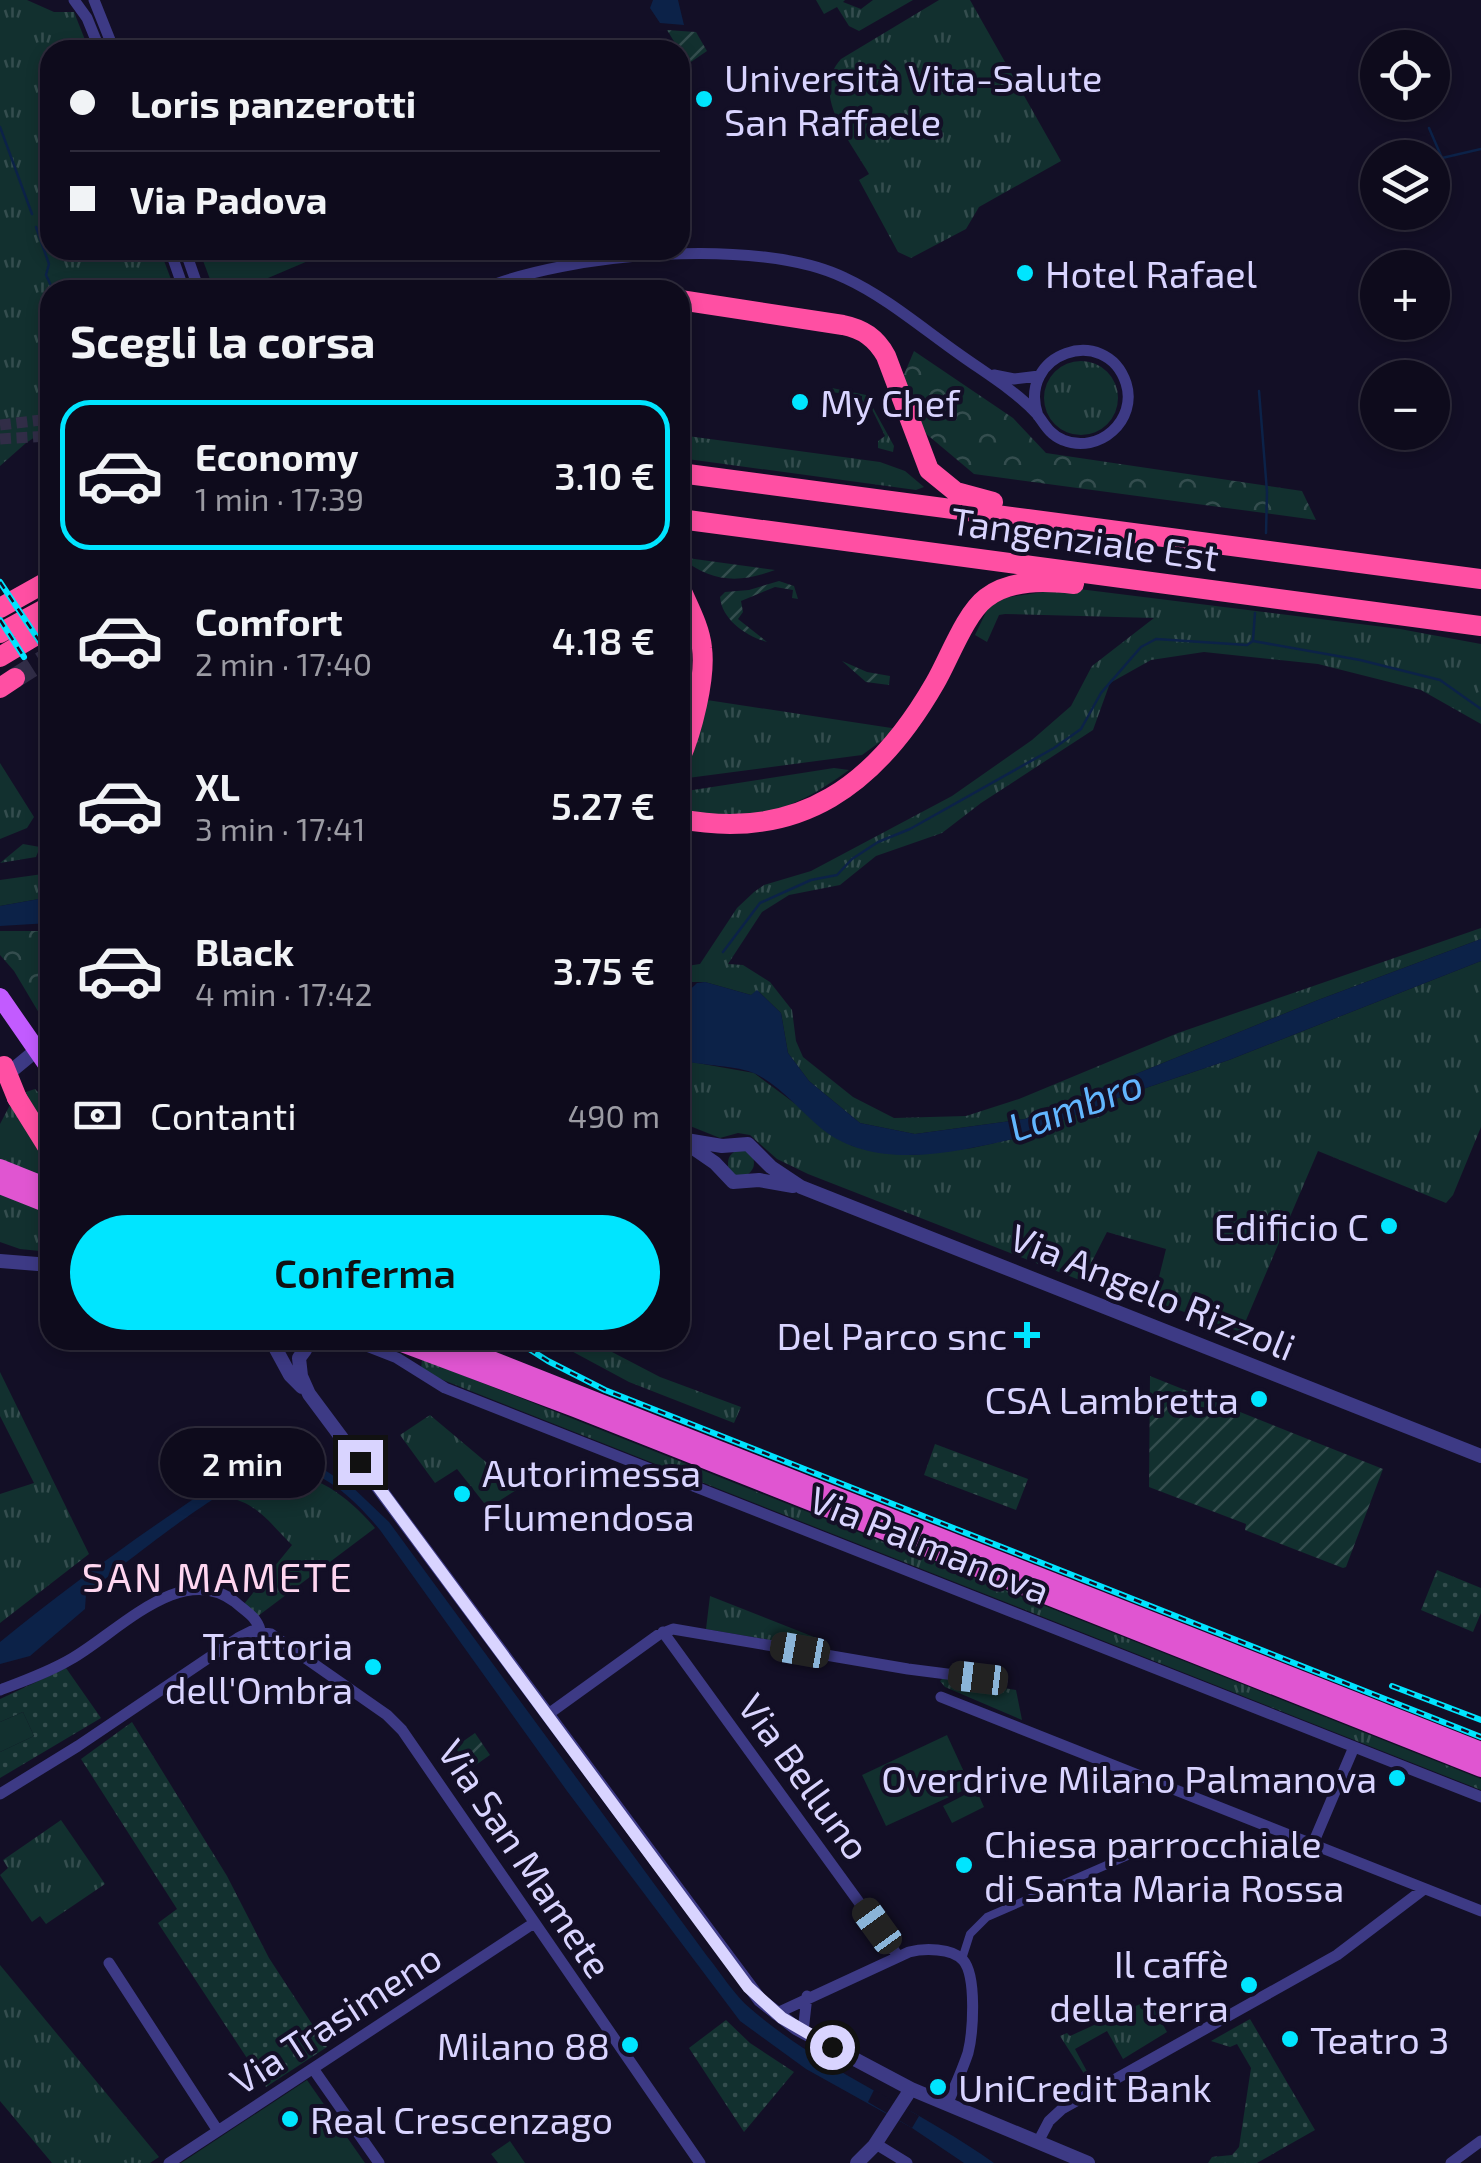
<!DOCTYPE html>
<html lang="it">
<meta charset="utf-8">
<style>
:root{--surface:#0e0b1c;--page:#1c1929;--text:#f1f3f6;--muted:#9b9ba3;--line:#2e2b3b;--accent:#00e5ff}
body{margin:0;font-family:"Exo 2",sans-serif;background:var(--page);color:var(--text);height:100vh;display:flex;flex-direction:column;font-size:38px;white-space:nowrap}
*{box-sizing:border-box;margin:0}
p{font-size:32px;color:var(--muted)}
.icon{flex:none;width:55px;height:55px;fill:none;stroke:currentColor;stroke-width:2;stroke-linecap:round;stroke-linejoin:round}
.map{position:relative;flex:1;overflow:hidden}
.sheet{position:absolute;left:40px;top:280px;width:650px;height:1070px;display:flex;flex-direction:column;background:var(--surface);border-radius:30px;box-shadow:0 5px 15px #0003,0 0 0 2px var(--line)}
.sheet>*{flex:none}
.guide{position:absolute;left:40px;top:40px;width:650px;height:220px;border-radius:30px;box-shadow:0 5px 15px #0003,0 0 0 2px var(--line);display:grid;align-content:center;height:220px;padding:0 30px;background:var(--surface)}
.buttons{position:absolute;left:1360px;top:30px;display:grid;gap:20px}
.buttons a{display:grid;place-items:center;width:90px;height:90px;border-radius:50%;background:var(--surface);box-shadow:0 5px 15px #0003,0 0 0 2px var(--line);font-size:50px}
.end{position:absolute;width:45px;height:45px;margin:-22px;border:12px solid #d9d4ff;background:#111;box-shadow:0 0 0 5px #111}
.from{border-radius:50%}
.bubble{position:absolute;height:70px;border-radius:35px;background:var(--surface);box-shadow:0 5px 15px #0003,0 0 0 2px var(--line);font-size:32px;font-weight:600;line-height:70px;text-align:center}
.car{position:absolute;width:30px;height:60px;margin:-30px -15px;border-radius:12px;box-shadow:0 0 8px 2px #0007;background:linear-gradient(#222 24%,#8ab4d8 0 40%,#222 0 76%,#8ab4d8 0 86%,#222 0)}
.guide b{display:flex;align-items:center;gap:35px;height:95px;font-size:38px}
.guide b+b{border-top:2px solid var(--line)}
.guide i{width:25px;height:25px;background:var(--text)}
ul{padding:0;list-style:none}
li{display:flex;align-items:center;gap:30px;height:150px;margin:0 20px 15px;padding:0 10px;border:5px solid transparent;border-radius:30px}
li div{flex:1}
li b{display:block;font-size:38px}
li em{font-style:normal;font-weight:600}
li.active{border-color:var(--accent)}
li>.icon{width:90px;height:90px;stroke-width:1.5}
h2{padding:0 30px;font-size:45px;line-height:120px}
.pay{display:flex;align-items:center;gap:25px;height:110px;padding:0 30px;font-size:38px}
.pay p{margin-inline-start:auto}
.cta{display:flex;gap:20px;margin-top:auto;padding:20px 30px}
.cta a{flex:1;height:115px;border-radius:60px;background:var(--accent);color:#111;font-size:40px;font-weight:600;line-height:115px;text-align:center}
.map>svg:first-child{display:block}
.grass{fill:url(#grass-tufts)}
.forest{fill:url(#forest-crowns)}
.park{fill:url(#park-dots)}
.garden{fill:url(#garden-furrows)}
.pitch{fill:#12302f}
.water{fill:#0c2248}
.pier{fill:#130f26}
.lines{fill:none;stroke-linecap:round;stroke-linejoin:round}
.stream{stroke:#0c2248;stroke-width:2.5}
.minor-tunnel{stroke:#312d47;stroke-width:11;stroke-dasharray:11 5.5;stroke-linecap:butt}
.motorway-tunnel{stroke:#312d47;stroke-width:20;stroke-dasharray:20 10;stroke-linecap:butt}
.pedestrian{stroke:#3d3a85;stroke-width:8}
.minor{stroke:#3d3a85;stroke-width:11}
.tertiary{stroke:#3d3a85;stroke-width:14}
.primary{stroke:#c25bff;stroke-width:18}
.trunk{stroke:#e055d1;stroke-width:18}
.motorway{stroke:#ff4fa3;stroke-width:20}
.rail-casing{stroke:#00e5ff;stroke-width:6}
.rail{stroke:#130f26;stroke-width:2.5;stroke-dasharray:8;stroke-linecap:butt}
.motorway-bridge{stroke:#ff4fa3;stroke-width:20}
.route{stroke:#d9d4ff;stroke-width:12}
.poi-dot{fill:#00e5ff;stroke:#130f26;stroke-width:4}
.labels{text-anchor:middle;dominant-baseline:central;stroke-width:8;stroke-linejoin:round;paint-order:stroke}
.poi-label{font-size:38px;fill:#d9d4ff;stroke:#130f26;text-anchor:start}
.street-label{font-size:38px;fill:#d9d4ff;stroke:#130f26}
.water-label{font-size:40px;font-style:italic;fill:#62b6ff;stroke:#130f26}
.neighbourhood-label{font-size:40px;letter-spacing:2.5px;fill:#ffd6f0;stroke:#130f26}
</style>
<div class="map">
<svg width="1481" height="2163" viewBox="0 0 1481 2163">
<defs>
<pattern id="grass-tufts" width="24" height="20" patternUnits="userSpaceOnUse" patternTransform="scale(2.5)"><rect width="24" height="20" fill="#12302f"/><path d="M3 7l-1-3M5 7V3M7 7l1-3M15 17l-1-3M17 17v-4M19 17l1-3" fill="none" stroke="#344d4e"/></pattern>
<pattern id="forest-crowns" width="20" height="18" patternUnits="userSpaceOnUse" patternTransform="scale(2.5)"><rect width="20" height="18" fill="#12302f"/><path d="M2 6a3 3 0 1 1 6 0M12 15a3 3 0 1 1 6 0" fill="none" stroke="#344d4e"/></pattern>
<pattern id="park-dots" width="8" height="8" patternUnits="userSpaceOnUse" patternTransform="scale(2.5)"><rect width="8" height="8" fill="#12302f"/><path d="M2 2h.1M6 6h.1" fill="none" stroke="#344d4e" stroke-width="1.8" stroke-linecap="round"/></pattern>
<pattern id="garden-furrows" width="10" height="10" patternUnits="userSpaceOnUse" patternTransform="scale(2.5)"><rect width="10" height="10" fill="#12302f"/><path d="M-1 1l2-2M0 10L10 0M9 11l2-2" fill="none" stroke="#344d4e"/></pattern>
</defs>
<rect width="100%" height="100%" fill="#130f26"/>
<!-- grass -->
<path class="grass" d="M 0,0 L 27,0 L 54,12 L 74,12 L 89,50 L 50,50 L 50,250 L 160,250 L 175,290 L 50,290 L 50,427 L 26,443 L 0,466 Z
M 816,0 L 845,0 L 843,2 L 861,9 L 873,0 L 913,0 L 859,31 L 849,26 L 837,7 L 824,14 Z
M 939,0 L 970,0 L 1061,161 L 979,207 L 966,229 L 911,258 L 898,252 L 859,180 L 869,174 C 851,142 809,94 841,59 Z
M1044 398a37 37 0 1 1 74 0a37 37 0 1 1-74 0Z
M 832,388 L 866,395 L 894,446 L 893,452 L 878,448 L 878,441 L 885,436 L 868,401 L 862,402 L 862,396 L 831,392 Z
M 680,435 L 880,462 L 905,471 L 924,487 L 916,490 L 680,458 Z
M 1071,588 L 1400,629 L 1481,644 L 1481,724 L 1421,690 L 1318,664 L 1204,652 L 1151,660 L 1110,683 L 1093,730 L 981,803 L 942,833 L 876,856 L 840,885 L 789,895 L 762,912 L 728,964 L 743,965 L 770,982 L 792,1010 L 796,1041 L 803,1057 L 853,1097 L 894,1118 L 966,1116 L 1019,1099 L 1178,1033 L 1481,928 L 1481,939 L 1318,1000 L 1025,1119 L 915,1134 L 860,1123 L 809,1081 L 788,1053 L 781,1013 L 758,991 L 751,995 L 705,982 L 680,982 L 680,967 L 700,964 L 737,908 L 754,892 L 764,885 L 811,871 L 952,796 L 1032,740 L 1071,706 L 1092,666 L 1154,618 L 1005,614 L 999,615 L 987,642 L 975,635 L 988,608 L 1002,598 Z
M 680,614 C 695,654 692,680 680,720 Z
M 707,700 L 898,729 L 862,755 L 680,779 L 680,770 L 693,751 Z
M 0,763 L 34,817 L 27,828 L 0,839 Z
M 834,768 L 849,770 C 792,812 751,824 680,810 L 680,792 Z
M 23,844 L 40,847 L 36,857 L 0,863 Z
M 50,873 L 50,897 L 0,906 L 0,880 Z
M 1481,961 L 1481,1127 L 1453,1195 L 1446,1203 L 1318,1151 L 1241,1332 L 1153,1301 L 1166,1249 L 1107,1232 L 1082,1281 L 808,1174 L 777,1159 L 750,1135 L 738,1133 L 720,1138 L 680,1122 L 680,1060 L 754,1073 L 852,1146 L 913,1155 L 972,1148 L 1017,1138 L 1128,1094 L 1229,1060 Z
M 35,1089 L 50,1105 L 50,1141 L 23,1093 Z
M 10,1105 L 50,1164 L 50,1182 L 0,1162 L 0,1124 Z
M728 1163a13 13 0 1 1 26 0a13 13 0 1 1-26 0Z
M 0,1193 L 50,1213 L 50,1252 L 20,1249 L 0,1242 Z
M 551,1340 L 589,1340 L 660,1377 L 741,1407 L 734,1423 L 629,1382 Z
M 422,1359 L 1481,1779 L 1481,1790 L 438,1378 L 421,1369 Z
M 0,1372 L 89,1554 L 0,1623 L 0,1494 L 34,1483 L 0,1416 Z
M 430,1415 L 518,1489 L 488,1508 L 457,1469 L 435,1483 L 400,1435 Z
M 276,1469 C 318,1475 348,1496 375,1528 L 258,1616 L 244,1604 L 292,1545 C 271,1525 251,1494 219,1499 L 260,1474 Z
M 710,1596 L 819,1639 L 816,1648 L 706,1629 Z
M 943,1678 L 1016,1690 L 1022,1720 L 945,1687 L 940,1681 Z
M 61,1820 L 105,1884 L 46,1924 L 40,1916 L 32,1922 L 0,1875 L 8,1868 L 3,1860 Z
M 0,1965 L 159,2157 L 150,2163 L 52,2163 L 0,2101 Z
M 1149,2000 L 1167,2032 L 1123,2059 L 1107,2031 L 1075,2049 L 1091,2079 L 1088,2080 L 1060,2036 L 1067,2033 L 1070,2036 Z"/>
<!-- forest -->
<path class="forest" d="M 914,351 L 1013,418 L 1046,453 L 1302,491 L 1316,520 L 974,474 L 918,427 L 903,377 Z
M 0,931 L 50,931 L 50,1018 L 42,1018 L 14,971 L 0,955 Z"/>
<!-- park -->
<path class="park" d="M 935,1444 L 1028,1479 L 1016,1510 L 924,1475 Z
M 1437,1570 L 1481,1588 L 1481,1613 L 1473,1632 L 1421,1610 Z
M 66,1668 L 101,1718 L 0,1778 L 0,1752 L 34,1736 L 23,1712 L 0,1722 L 0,1699 Z
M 132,1722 L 227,1876 L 269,1958 L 327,2047 L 266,2087 L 158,1923 L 177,1909 L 81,1759 Z
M 1250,2019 L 1315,2130 L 1257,2163 L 1208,2163 L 1212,2157 L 1232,2155 L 1239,2147 L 1251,2068 L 1237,2044 L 1230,2047 L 1211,2041 Z
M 726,2020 L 750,2043 L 794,2072 L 744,2132 L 689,2048 Z"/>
<!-- garden -->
<path class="garden" d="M 667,30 L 696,32 L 707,51 L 688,64 Z
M 680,557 L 775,570 C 738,584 711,582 680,557 Z
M 779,581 L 794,586 L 798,599 L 792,598 L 793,590 L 775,587 L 741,601 L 743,612 L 738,619 L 767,642 C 746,636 722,620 720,597 L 725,592 L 749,590 Z
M 842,661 L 867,672 L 890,676 L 889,685 L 866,682 Z
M 1150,1376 L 1383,1469 L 1346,1567 L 1343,1568 L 1245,1530 L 1246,1524 L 1149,1487 Z
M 475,1733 L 490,1755 L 470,1769 L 455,1747 Z"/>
<!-- pitch -->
<path class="pitch" d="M 199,250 L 334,250 L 240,290 L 214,290 Z
M 23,1712 L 34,1736 L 0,1752 L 0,1722 Z
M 947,1735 L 971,1787 L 886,1826 L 862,1775 Z
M 976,1789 L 984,1807 L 952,1823 L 943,1806 Z
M 307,2080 L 365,2163 L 181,2163 Z
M 510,2141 L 525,2163 L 498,2163 L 491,2154 Z"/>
<!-- water -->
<path class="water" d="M 653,0 L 678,0 L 684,25 L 660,23 L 650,8 Z
M 50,897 L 50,923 L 0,926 L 0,906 Z
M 1481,939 L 1481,961 L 1229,1060 L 1128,1094 L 1017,1138 C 956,1152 876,1172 822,1129 C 800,1111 782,1087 756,1074 C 737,1065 702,1066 680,1060 L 680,999 L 697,983 L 705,982 L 751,995 L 757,990 L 781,1013 L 788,1053 L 809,1081 L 860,1123 L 915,1134 L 1025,1119 L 1318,1000 Z
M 265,1457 C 299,1456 316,1462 342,1482 L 345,1480 L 389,1522 L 707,1956 C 721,1973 734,1995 751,2009 C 824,2072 916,2107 994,2163 L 964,2163 L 912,2128 L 806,2069 L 740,2021 L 567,1791 L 380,1530 C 356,1501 321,1465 279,1468 C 238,1471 122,1566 86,1594 L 85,1609 L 30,1656 L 0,1664 L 0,1642 C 58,1595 117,1551 179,1509 C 207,1490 234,1470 265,1457 Z"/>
<!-- pier -->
<path class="pier" d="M 874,2090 L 919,2116 L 912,2128 L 868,2102 Z"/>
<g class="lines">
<!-- stream -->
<path class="stream" d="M 0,127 L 32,214
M 1429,128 L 1442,158 L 1481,149
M 36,227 L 49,264 L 46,275 L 53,290
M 1259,391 L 1267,492 L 1266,533
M 1253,640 L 1255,613
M 723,952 L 760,903 L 811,880 L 837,875 L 852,859 L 878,842 L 910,829 L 1054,748 L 1081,729 L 1101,693 L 1141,647 L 1156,639 L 1247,645 L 1253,641 L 1360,660 L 1440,680 L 1481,709"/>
<!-- minor-tunnel -->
<path class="minor-tunnel" d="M 0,425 L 50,419
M 0,439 L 50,436"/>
<!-- motorway-tunnel -->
<path class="motorway-tunnel" d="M 15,678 L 50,656"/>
<!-- pedestrian -->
<path class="pedestrian" d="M 343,1461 L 360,1463
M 962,1959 L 970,1934 L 987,1917 L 1139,1851"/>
<!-- minor -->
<path class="minor" d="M 74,0 L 87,18 L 100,50
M 94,0 L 114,50
M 170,250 L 184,290
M 185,250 L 199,290
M 480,290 C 566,253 760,236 845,278 C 886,297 922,328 959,354 C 984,372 1016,391 1037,414 C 1045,425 1050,435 1063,440 C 1099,455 1138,420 1126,383 C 1106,323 1016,353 1038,416
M 994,375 L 1014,379 L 1039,376
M 351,1340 L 397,1358 L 445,1388 L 1481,1797
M 306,1348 L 321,1343 L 356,1344
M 663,1632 L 898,1956
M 0,1690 C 24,1681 49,1672 71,1659 C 117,1633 182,1560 235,1602 C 245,1611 257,1617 260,1630
M 941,1697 L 1481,1911
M 547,1715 L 658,1635 L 673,1629 L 908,1669 L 1002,1681
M 0,1794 L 78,1746 L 238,1638 L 252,1631 L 271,1634 L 387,1715 L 402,1730 L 700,2163
M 1312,1846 L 1354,1747
M 109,1963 L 218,2131
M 775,2014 L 909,1952 C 924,1948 952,1948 963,1960 C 977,1976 973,2033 968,2053 C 962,2071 954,2088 947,2105
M 803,2032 L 807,1996
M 314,2070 L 379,2163
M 1038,2142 L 1049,2121 L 1062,2109 L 1337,1955 L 1424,1889
M 876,2144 L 907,2163
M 169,2163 L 534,1923
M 1451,2163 L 1481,2141"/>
<!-- tertiary -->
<path class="tertiary" d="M 4,1077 L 50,1039
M 680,1139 L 722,1146 L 748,1144 L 771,1167 L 801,1187 L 1481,1456
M 686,1143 L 715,1163 L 733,1182 L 759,1180 L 793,1186
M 0,1261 L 50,1265
M 271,1340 L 290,1375 L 302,1387
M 299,1358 L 301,1376 L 309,1394 L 760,2000 L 796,2028 L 911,2089 L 1088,2163
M 299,1358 L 305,1350 L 306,1340
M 857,2163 L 874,2146 L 911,2089"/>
<!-- primary -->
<path class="primary" d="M 0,997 L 50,1069"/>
<!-- trunk -->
<path class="trunk" d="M 0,1168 L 50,1188
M 0,1185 L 50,1205
M 394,1340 L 575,1408 L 1481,1768
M 441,1340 L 1481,1751"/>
<!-- motorway -->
<path class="motorway" d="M 680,300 L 843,325 C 863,329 876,338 886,356 L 929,470 L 956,492 L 993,502
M 680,473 L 1481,579
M 680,519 L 1481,626
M 680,587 C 688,606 700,627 702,648 C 706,678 692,732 680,759
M 0,608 L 50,580
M 0,633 L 50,606
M 0,657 L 50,627
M 0,688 L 15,678
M 680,819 C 800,842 877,784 935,683 C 949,659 965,614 986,598 C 1010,579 1046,581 1074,584
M 17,1098 L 50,1151"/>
<defs>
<path id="rail" d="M 0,582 L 42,645
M 0,620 L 24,657
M 515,1340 L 548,1361 L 605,1390 L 1481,1737
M 1392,1686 L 1481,1720"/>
</defs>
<!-- rail casing -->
<use href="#rail" class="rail-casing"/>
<!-- rail -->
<use href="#rail" class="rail"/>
<!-- motorway-bridge -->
<path class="motorway-bridge" d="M 4,1066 L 17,1098"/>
</g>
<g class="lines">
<!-- route -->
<path class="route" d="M 360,1462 L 748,1987 L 782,2018 L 832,2047"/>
</g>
<!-- markers -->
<g class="poi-dot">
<circle cx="704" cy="99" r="10"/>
<circle cx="1025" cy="273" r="10"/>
<circle cx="800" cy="402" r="10"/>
<circle cx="1389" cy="1226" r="10"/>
<path d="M1022 1320h10v10h10v10h-10v10h-10v-10h-10v-10h10z"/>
<circle cx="1259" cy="1399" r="10"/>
<circle cx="462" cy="1494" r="10"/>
<circle cx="373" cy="1667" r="10"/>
<circle cx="1397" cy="1778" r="10"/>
<circle cx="964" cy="1865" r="10"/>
<circle cx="1249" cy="1985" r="10"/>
<circle cx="1290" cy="2039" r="10"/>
<circle cx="630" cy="2045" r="10"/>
<circle cx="938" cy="2087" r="10"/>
<circle cx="290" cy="2119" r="10"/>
</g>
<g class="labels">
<!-- poi labels -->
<g class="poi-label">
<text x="724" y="77">Università Vita-Salute<tspan x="724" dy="44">San Raffaele</tspan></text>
<text x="1045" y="273">Hotel Rafael</text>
<text x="820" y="402">My Chef</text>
<text x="1369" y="1226" text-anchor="end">Edificio C</text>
<text x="1007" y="1335" text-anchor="end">Del Parco snc</text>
<text x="1239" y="1399" text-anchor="end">CSA Lambretta</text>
<text x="482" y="1472">Autorimessa<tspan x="482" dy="44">Flumendosa</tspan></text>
<text x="353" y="1645" text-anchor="end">Trattoria<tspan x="353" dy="44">dell'Ombra</tspan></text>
<text x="1377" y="1778" text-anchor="end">Overdrive Milano Palmanova</text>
<text x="984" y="1843">Chiesa parrocchiale<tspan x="984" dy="44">di Santa Maria Rossa</tspan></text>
<text x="1229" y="1963" text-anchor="end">Il caffè<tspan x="1229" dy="44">della terra</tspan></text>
<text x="1310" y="2039">Teatro 3</text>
<text x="610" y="2045" text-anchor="end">Milano 88</text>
<text x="958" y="2087">UniCredit Bank</text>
<text x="310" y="2119">Real Crescenzago</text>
</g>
<!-- street labels -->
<g class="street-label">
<text transform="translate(1085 538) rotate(8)">Tangenziale Est</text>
<text transform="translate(1153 1291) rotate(22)">Via Angelo Rizzoli</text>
<text transform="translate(930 1544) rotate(22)">Via Palmanova</text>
<text transform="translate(805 1776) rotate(54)">Via Belluno</text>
<text transform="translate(526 1858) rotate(56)">Via San Mamete</text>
<text transform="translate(335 2018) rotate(-33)">Via Trasimeno</text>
</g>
<!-- water labels -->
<g class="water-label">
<text transform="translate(1075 1104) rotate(-20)">Lambro</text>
</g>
<!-- neighbourhood labels -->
<g class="neighbourhood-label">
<text x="218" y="1576">SAN MAMETE</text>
</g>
</g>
</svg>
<div class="buttons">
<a><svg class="icon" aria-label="locate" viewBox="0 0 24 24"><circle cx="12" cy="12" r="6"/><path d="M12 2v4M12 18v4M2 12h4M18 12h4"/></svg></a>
<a><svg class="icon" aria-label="layers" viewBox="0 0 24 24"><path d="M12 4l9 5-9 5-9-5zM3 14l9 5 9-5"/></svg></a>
<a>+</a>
<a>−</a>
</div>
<i class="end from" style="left:832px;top:2047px"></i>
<i class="end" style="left:360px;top:1462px"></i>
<div class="bubble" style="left:160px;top:1428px;width:165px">2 min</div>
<i class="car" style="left:800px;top:1650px;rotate:280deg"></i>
<i class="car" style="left:978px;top:1678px;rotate:277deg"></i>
<i class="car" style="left:877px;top:1926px;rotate:324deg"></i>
<div class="guide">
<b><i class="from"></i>Loris panzerotti</b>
<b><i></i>Via Padova</b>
</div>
<section class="sheet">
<h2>Scegli la corsa</h2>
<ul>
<li class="active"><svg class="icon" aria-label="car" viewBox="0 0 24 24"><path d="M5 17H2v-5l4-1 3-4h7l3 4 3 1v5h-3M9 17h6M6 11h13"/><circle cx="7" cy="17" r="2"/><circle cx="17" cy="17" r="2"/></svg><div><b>Economy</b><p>1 min · 17:39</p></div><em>3.10 €</em></li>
<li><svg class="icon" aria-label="car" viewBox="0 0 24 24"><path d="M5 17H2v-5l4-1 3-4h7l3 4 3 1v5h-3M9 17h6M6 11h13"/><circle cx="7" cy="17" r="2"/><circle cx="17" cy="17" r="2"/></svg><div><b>Comfort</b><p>2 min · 17:40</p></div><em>4.18 €</em></li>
<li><svg class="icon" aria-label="car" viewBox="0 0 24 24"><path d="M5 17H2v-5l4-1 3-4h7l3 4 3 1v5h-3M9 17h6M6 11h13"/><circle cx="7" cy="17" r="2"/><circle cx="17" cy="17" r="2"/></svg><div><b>XL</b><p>3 min · 17:41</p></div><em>5.27 €</em></li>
<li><svg class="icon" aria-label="car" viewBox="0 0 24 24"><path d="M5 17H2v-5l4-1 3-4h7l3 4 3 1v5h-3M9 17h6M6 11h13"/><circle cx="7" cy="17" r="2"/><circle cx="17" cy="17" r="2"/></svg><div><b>Black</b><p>4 min · 17:42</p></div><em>3.75 €</em></li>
</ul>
<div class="pay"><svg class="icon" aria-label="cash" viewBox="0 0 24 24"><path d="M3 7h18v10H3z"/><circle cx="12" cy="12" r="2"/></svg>Contanti<p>490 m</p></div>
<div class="cta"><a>Conferma</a></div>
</section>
</div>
